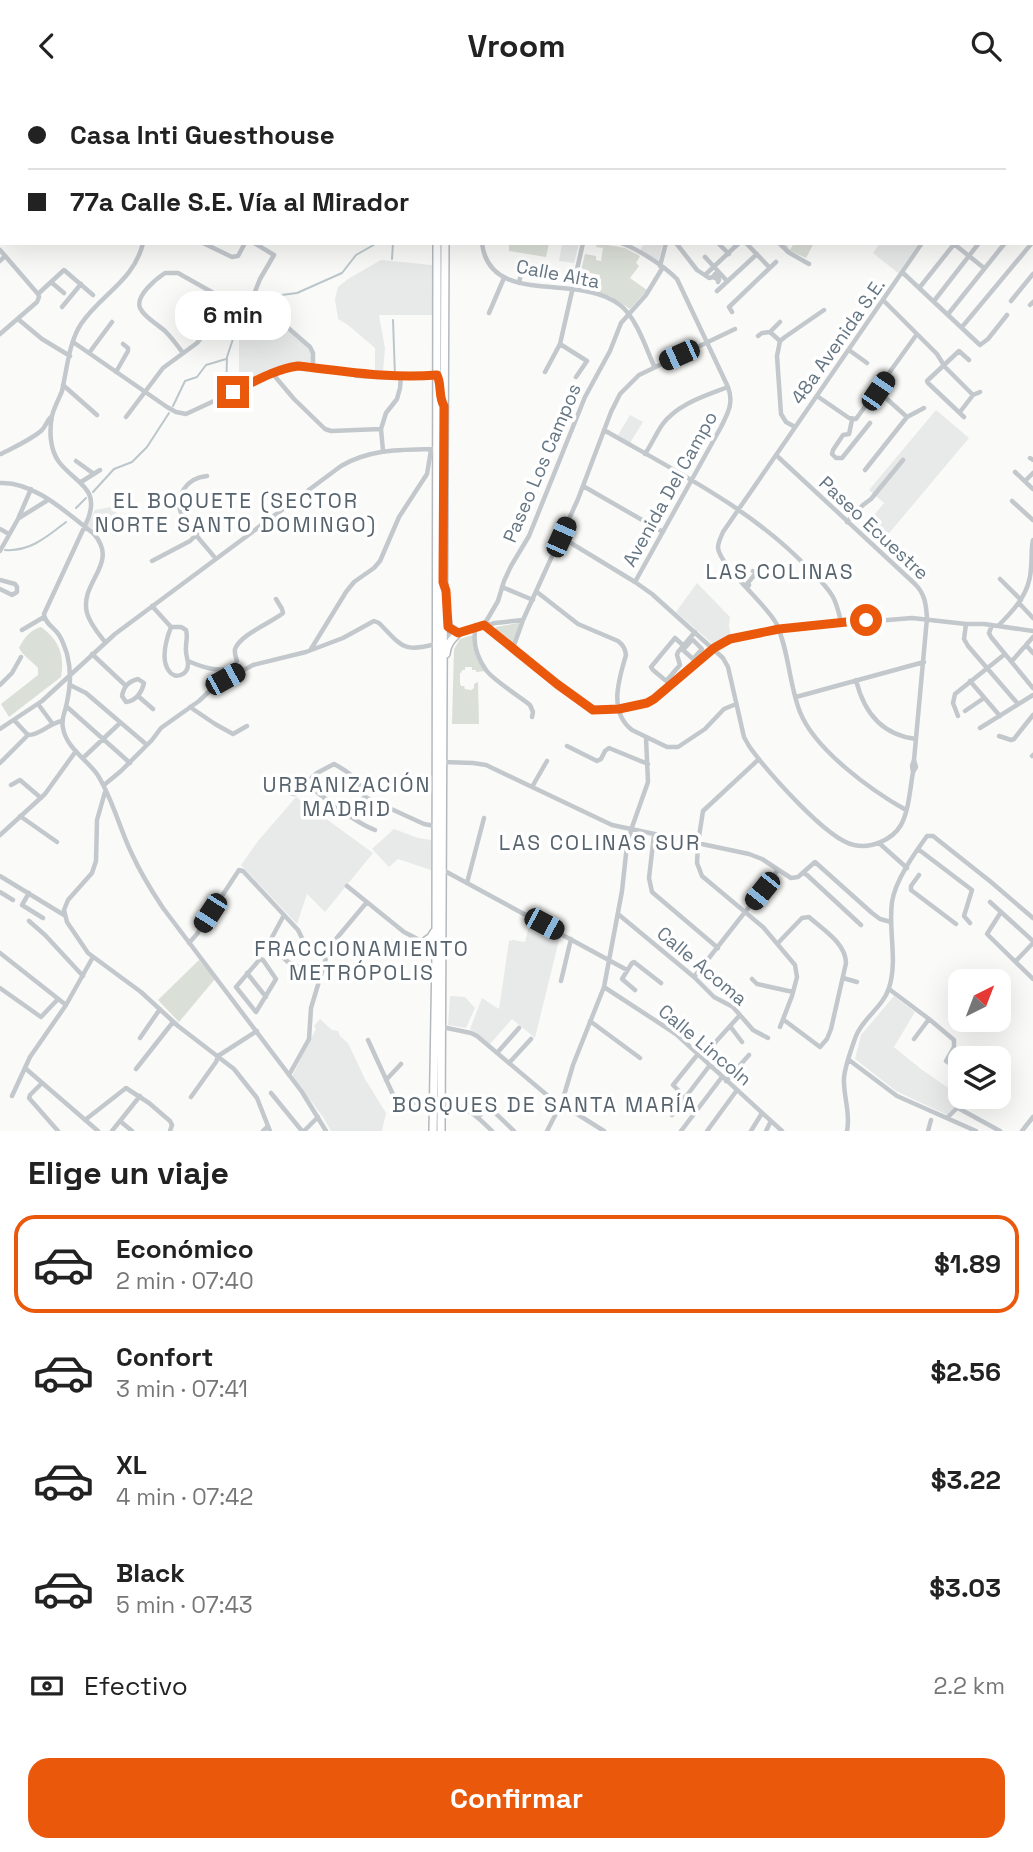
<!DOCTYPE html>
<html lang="es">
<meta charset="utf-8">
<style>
:root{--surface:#fff;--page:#f2f2f2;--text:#222;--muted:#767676;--line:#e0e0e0;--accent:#ea580c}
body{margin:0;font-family:"Space Grotesk",sans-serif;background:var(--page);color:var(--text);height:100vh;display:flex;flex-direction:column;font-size:26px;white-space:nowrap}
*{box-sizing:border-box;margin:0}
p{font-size:23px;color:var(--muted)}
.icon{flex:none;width:38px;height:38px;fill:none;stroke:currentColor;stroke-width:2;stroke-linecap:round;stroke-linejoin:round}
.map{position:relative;height:1040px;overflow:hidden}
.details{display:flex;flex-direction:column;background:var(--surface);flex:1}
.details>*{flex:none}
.guide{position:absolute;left:0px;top:0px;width:1034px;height:154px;box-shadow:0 7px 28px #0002;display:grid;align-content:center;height:154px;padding:0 28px;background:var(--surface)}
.needle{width:46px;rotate:42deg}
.buttons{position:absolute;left:948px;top:878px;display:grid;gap:14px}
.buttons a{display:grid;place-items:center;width:63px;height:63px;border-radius:14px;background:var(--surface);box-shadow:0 7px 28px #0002;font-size:35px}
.end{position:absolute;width:32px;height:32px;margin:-16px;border:9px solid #ea580c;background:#fff;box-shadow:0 0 0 4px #fff}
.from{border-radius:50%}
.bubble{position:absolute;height:49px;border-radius:21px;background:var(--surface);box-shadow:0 7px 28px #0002;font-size:23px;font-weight:700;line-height:49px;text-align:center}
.car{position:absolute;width:21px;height:42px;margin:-21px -10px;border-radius:9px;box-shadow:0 0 5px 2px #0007;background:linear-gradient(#222 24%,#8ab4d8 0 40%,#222 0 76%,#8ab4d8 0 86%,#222 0)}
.guide b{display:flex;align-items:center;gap:24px;height:66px;font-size:26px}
.guide b+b{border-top:2px solid var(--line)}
.guide i{width:18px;height:18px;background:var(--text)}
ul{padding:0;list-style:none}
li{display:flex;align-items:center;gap:21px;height:98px;margin:0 14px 10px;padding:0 14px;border:4px solid transparent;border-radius:21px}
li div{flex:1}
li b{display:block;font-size:26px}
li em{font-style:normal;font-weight:700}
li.selected{border-color:var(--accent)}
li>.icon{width:63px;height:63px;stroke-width:1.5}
h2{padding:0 28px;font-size:32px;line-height:84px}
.pay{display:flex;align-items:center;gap:18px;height:77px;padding:0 28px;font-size:26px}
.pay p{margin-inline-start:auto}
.cta{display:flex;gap:14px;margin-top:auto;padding:14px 28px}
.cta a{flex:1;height:80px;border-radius:21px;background:var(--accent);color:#fff;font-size:28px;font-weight:700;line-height:80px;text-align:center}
header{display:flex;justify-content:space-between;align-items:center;height:91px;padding:0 28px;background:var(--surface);font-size:32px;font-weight:700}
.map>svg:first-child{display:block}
.built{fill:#e8e9e9}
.green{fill:#dadfd7}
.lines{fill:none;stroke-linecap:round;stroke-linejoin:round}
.stream{stroke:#bbc7cb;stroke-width:2}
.highway-casing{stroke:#b4b9bd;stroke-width:10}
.minor{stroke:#c3c8cc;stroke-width:4.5}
.highway{stroke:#fff;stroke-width:7}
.route{stroke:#ea580c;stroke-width:9}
.labels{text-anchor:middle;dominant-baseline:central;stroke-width:7;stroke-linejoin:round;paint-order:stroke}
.street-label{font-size:19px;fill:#657683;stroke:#fff}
.neighbourhood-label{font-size:21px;letter-spacing:2px;fill:#57646e;stroke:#fff}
</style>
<header><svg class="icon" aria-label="back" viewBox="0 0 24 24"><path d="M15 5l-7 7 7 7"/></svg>Vroom<svg class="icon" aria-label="search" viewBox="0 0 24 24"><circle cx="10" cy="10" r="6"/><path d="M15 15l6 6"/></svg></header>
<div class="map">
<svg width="1033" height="1040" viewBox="0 0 1033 1040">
<rect width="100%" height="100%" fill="#fafaf8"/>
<!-- built -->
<path class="built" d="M 562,152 L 579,152 L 574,172 L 559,170 Z
M 644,152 L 663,152 L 658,171 L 640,160 Z
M 880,152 L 919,152 L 898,182 L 873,162 Z
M 381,169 L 432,174 L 432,224 L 379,224 L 385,257 L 383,281 L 375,280 L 375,257 L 348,234 L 338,228 L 335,208 L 338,196 L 348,188 Z
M 261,221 L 274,228 L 304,253 L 311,261 L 311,271 L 293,272 L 279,275 L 241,294 L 239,287 L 239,238 L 251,230 Z
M 936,319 L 969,347 L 880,453 L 863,438 L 884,412 L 869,399 Z
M 630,324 L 643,331 L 630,352 L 618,344 Z
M 110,416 L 119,424 L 98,443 L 87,435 L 95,419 Z
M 697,492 L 730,526 L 729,535 L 731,545 L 714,554 L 676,521 Z
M 296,706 L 373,762 L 325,821 L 307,803 L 297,833 L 241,774 L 258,750 Z
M 394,738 L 418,747 L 431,749 L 431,779 L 398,768 L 389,776 L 372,758 Z
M 530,831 L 560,845 L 535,947 L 512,928 L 490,953 L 470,938 L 482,907 L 499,918 L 509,850 L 513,849 L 525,851 Z
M 450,905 L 465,906 L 475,917 L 466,937 L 448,934 Z
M 894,905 L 915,921 L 894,956 L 921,978 L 964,1008 L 947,1024 L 896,1000 L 855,968 L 861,944 Z
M 320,928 L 332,939 L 338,940 L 340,945 L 348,952 L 365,988 L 386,1022 L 382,1040 L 331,1040 L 323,1026 L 292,985 L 316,938 L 314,935 Z"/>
<!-- green -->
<path class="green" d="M 509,152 L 549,152 L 546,166 L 509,160 Z
M 597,152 L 625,157 L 640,165 L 636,172 L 639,175 L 630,187 L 647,199 L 630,218 L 610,205 L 596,200 L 600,184 L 581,180 L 585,163 L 596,165 L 596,169 L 601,170 L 603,157 L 596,156 Z
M 782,152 L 788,155 L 788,156 L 790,159 L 794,152 L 814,152 L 806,167 L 791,160 L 790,161 Z
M 518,532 L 520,533 L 512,554 L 496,543 L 496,536 Z
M 41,536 C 59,549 65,564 61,586 L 9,626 L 1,613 L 38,584 L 38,577 C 32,570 24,566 19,557 C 24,547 30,539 41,536 Z
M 473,544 L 485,580 L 476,581 L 476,579 L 472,579 L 472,576 L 465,576 L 465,579 L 462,579 L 461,582 L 460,582 L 460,592 L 461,595 L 464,595 L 465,598 L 471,599 L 474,597 L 474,593 L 478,591 L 479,633 L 452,633 L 454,558 L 460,548 Z
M 199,869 L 215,888 L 179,931 L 158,909 Z"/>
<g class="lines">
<!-- stream -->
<path class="stream" d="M 727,2 L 728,0
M 392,168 L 393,152
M 257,213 L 274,205 L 297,202 L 342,182 L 356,164 L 377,152
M 355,286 L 394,288 L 395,285 L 393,229
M 226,301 L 227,266 L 235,242 L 241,225 L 252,218
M 173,315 L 185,290 L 197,286 L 206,274 L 226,268
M 93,401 L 114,378 L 132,371 L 147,356 L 169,322
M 76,417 L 86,407
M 5,459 C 30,461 48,445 66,431"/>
<defs>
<path id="highway" d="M 437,2 L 437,0
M 445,2 L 445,0
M 446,563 C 447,553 451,549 458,542 L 448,536 L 447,526
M 423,852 L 431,846 L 434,841
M 433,1040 L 436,864 L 437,152
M 441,1040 L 445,152"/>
</defs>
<!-- highway casing -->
<use href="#highway" class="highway-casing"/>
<!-- minor -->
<path class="minor" d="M 165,0 L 166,2
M 201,0 L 202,2
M 293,0 L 295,2
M 823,0 L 825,2
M 876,0 L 877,2
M 935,0 L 937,2
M 1023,0 L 1024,2
M 126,2 L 128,0
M 131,2 L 132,0
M 152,2 L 153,0
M 157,2 L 159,0
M 247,2 L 249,0
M 283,2 L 284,0
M 425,2 L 426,0
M 534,2 L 534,0
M 730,2 L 731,0
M 848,2 L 853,0
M 955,2 L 956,0
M 979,2 L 980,0
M 1003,2 L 1004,0
M 1032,6 L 1033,5
M 1032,21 L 1033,22
M 0,49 L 2,51
M 1032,49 L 1033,48
M 1032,84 L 1033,83
M 1032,88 L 1033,88
M 0,115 L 2,113
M 1032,117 L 1033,117
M 143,152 C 134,190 101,203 81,233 C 69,251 67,278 62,300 C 59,308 54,316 52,325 C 49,340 50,359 59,371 C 75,392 100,396 88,428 L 44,523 C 45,533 54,536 59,544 C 63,550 65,557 67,563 C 72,582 70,598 66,616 C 64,623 61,629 63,637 C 66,656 86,668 97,683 C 111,704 120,738 131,761 C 140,781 151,799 163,817 L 302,1001 L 326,1040
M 203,152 L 232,166 L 238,165 L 245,152
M 482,152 C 488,206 553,191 590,201 C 600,203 612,208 620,214 C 636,226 646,257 654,275
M 621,152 C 638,158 664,175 677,188 L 728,296 C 734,312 728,322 721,336 L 635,491
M 676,152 L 697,179 L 709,187 L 713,186 L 715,183 L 721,185
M 718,152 L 729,163
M 746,152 L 770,177
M 779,152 L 788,161 L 809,173
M 954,153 L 984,177
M 0,159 L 38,203
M 705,166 L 727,190
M 0,170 L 5,165
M 660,175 L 666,152
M 902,181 L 980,254 L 988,248 L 1007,224
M 705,184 L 739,152
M 713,186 L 719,189 L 718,191
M 51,191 L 64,202
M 519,192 L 524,169
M 920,196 L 955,152
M 717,200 L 757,163
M 38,203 L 64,179 L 93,204
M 884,210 L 937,263 L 945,276 L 973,304
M 934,210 L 979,152
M 1011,210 L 1033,183
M 250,213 L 260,188 L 274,164 L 254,152
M 1030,214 L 1033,211
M 62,216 L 81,193
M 732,221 L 729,216 L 776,171
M 489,222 L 504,187
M 949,222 L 1005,152
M 18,228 L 42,248 L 70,265
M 962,236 L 1032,152
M 770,241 L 780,250
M 0,243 L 37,211 L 39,206 L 38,203
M 758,245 L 762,242 L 770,241 L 780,231
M 73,251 L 167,316 L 176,321 L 186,323 L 287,276 L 298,275 L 370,284 L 437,284
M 560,253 L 587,270 L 576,286
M 849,259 L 867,272
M 89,262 L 112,231
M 183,262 C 177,254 172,247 165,240 C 157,233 144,226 140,217 C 135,205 156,188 165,182 L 178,182 L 217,204 L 250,213 L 271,222 L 310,256 L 313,262 L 313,276
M 116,281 L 128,260 L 128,257 L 123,253
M 545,281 L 560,253 L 583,152
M 272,282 L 294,308 L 325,338 L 331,340 L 381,338
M 63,294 L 97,324
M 878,300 L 907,326
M 233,301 L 241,317
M 817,305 L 849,327 L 856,328 L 917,243
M 960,321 L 973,304 L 980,301
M 126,326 L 163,277 L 197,252 L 204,243 L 217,204
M 964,326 L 928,292 L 927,290 L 959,260 L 969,269
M 852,329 L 849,343 L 843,344 L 833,359 L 832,363 L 836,367 L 842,367 L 870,332
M 795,336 L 786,331 L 781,323 L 777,265 L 780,250 L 785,246 L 824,219
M 604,339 C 675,380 752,418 808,477 C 817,486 827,495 833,506 C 837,513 839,523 841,531
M 383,360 L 381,338 L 386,322 L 397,308 L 400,297 L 401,285
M 1,363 C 14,356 31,349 42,339 C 47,334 46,330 52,325
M 645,363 C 651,354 656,343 662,334 C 677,313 705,305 728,296
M 776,364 L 915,493 C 925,503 926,513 927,527 L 914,669 L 912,675 L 913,681
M 1030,367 L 1033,369
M 76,370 L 94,383
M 865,379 L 907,326 L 924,317
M 1015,381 L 1033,398
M 207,385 C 197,386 189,390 184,398 C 181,402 179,409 179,414 C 179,428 207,456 216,468
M 1025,390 L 1033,382
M 81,391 L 100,379
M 0,392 C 34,390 68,423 94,443 C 120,473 79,491 87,522 C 90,533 98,542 105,551
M 583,395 L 663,441
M 1012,410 L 1033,429
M 19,427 L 48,409
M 847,431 L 863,414 L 871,408 L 903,369
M 0,438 L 9,443
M 561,446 L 635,491 L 652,503 L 723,567 L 728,576 L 744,646 L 749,655 C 766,679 827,749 854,754 C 871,758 892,749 901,734 C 909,719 910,698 913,681 L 916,676 L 914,669
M 0,460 L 18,428 L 31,398
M 152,470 L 190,450 L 197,443
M 1000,488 L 1021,509
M 0,489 L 15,493 L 17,496 L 17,501 L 12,504 L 0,498
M 502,496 L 533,509
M 747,497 L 749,494 L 747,493 L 756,482 L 753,480
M 537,501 L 578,533 L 618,550 C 623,554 625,557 626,564 C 619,588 608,620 632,639 L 667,656 L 678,656 L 705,638 L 724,618 L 736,613
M 1019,512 L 1033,527
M 152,515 L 171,536 L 181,536 L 186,539 C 188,546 186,549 186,556 C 185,562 188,568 188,573 C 188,584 175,589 169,580 C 160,568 166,549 171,536
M 966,533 L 964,548 L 968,555 L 1018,613
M 484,534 L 587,616 C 606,625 637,618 654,608 L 723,551 L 779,538 L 912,527 L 966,533 L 984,533 L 1033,540
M 484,534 L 498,510 L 504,490 L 511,475 L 529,445 L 585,306 L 610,260 L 621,232 L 646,204 L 663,176
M 992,534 L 989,542 L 991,546 L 1033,597
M 998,535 C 1015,518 1030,502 1031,477 C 1032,468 1031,458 1033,449
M 476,536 C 472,551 477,566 486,579 C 492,588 520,606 530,614 L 533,621 L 532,626
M 22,539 L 44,526
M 443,546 L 495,532 L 523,529
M 693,549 L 702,558 L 693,568 L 683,559 L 691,550 Z
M 1026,554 L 1033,562
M 513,557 L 523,529 L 578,408 L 611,321 L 620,303 L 639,284 L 735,238
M 311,558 L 346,501 L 354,491 L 374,477 L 380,470 L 399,426 L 427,383 L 431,359
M 92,563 L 125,594
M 188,570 C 202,576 218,582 234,576 L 237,570 C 236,566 234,562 235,558 C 241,543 271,532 283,522 L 282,518 L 276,508
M 1012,570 L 1033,546
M 138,588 L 144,592 C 142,601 136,610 126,611 L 122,605 C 124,595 128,591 138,588 Z
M 667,589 L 680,574 L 677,564 L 678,561 L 695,541
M 856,589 C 864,622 882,644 916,648
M 970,590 L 1000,625
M 0,594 L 12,582 L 21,566
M 70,594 L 86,602 L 147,654
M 671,594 L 653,579 L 651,576 L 675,547 L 685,556
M 138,605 L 153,618
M 796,606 L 924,571
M 38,613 L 52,632
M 66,615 L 130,672
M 190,616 L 215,633 L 233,643 L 247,635
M 965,620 L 984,607
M 958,625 L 953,612 L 955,603 L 1005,563
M 14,629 L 28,644 C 41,644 47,633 62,630
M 980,637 L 1033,604
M 0,638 L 42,610 L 115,543 L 341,375 C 371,357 403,359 437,358
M 999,645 L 1011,649 L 1014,648 L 1033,624
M 567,655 L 597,670 L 601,668 L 605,660 L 609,657 L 648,673
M 1032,665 L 1033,664
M 83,667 L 120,632
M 759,668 L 703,720 L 698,752 L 697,772 L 702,785 L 763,836 L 795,874 L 797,886 L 792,905 L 780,936
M 443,671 L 473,672 L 486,674 L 612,734 L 749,763 L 762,768 L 791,787 L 798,786 L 815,771 L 872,822 L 880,828 L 891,831
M 0,672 L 28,644
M 306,692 C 322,706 356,732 375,739
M 11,694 L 20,689 L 41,707
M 104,694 L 121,680 L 152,649 L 161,637 L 199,610 L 216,594 L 253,574 L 306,561 L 343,547 L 374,530 L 379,532 C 402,555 402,562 436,553
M 532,696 L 547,670
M 105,701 L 97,729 L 96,770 L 92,782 L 68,809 L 64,819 L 67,831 L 88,862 L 141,901 L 178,935 L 234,978 L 257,1007 L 270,1040
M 269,701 L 278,693 L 289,702 L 295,703 L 317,682 L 334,673 C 349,681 360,689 365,706 L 424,733 L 435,735
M 906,719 C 872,700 815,659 800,621 C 789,594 789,559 776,532 C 766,513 720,475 718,457 C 718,451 721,446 723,441 L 922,152
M 348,722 L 365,706
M 20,725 L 57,751
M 0,744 L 45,703 L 76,660
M 654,744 L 649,787 L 652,801 L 718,857
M 879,752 L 907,777
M 918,758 L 972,799 L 964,825 L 970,832
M 443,779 L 627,879
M 803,782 L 807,784 L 861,834
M 919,784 L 911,795 L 911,799 L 956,833
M 0,785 L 64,824
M 467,792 L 484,727
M 347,795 L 404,841 L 435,857
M 0,801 L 13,809
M 29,802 L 22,814 L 43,827
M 990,811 L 1033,850
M 1001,821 L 987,843 L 1033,888
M 618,823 L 694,886 L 714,906 L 733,916 L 753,939 L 768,947
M 284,824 L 270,850 L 270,854 L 288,871 L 320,886
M 29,830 L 45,844 L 83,885
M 189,852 L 197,843 L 239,779 L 243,780 L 298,839 L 302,847
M 778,852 L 802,827 L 809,826 C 822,838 846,852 846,872 L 831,938 L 827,948 L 820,956 L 784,929
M 0,862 L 66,914
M 260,868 L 263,869 L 276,888 L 256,921 L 236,896 Z
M 1016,870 L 1033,852
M 247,882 L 266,906
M 694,886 L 778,779
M 843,887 L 857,891
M 752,888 L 757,893 L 793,901
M 561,890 L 571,848
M 604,896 L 676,943 L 782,1040
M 0,897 L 41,926 L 58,908
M 889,898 L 929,928 L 954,949 L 954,956 L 946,970 L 956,977
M 635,899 L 622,888 L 632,872 L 634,871 L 661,892
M 590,930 L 640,967
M 730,935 L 742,951
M 442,936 L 471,942 L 477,945 L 560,1015
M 140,947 L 160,918
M 914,948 L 929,928
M 368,949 L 395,1008 L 403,1011 L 433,1013
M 497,962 L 519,937
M 702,966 L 740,924
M 849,969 L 897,1005 L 976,1040
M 509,972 L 531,948
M 25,977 L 98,1040
M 136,978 L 173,931
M 289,984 L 309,948 L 311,917 L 326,867 L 336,848 L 367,811
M 386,989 L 401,973
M 726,990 L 749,964
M 42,992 L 30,1004 L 29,1007 L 58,1040
M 271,1002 L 302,1040
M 12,1005 L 30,966 L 66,914 L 93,866
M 191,1006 L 216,971 L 218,965 L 257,940
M 442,1011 C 463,1012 478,1026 492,1040
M 561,1013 L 604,1040
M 678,1015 L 675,1012 L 682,1003 L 673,994 L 698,963
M 958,1017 L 1000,1040
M 672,1024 L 710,974
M 478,1026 L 489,1016 L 514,1040
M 947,1027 L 968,1006
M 85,1029 L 126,997 L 149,1012 L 170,1030 L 172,1034 L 170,1040
M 120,1030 L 132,1040
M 112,1040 L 140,1005
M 263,1040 L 268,1035
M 304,1040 L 318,1026
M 547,1040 L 562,1011 L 573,974 L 604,896 L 622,800 L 626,763 L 631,739 L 648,691 L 646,647
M 681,1040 L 722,986
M 707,1040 L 737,999
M 751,1040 L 762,1022
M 766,1040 L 771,1030
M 847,1040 C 851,1022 843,1005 844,987 C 845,975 852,956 856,945 C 863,927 883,916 889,897 C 898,868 888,840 892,811 C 895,790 914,763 927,745 L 933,745 L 991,791 L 1033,827
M 928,1040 L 931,1029
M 1022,1040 L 1033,1026"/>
<!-- highway -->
<use href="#highway" class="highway"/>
</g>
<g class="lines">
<!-- route -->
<path class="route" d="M 233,301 C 254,291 275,278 298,275 C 344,280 390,288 437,284 C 442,294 438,305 444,315 L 443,491 L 446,500 L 448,536 L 458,542 L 484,534 L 557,593 L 593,619 L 619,618 L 647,612 L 654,608 L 714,557 L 730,548 L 779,538 L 866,529"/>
</g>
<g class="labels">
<!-- street labels -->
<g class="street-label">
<text transform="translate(558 183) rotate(11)">Calle Alta</text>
<text transform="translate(838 250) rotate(-55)">48a Avenida S.E.</text>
<text transform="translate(542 372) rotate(-67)">Paseo Los Campos</text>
<text transform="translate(670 398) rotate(-61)">Avenida Del Campo</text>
<text transform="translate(874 437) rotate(43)">Paseo Ecuestre</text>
<text transform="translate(702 875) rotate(40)">Calle Acoma</text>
<text transform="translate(705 954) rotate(40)">Calle Lincoln</text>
</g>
<!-- neighbourhood labels -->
<g class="neighbourhood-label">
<text x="236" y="409">EL BOQUETE (SECTOR<tspan x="236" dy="24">NORTE SANTO DOMINGO)</tspan></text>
<text x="780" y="480">LAS COLINAS</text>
<text x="347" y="693">URBANIZACIÓN<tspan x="347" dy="24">MADRID</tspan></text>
<text x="600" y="751">LAS COLINAS SUR</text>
<text x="362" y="857">FRACCIONAMIENTO<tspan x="362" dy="24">METRÓPOLIS</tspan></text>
<text x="545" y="1013">BOSQUES DE SANTA MARÍA</text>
</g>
</g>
</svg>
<div class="buttons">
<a><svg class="needle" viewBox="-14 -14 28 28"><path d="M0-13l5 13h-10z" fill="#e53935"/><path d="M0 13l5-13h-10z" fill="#767676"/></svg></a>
<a><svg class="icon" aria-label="layers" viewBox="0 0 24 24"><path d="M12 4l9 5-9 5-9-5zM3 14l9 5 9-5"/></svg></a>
</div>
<i class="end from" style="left:866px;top:529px"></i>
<i class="end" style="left:233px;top:301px"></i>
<div class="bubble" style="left:175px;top:200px;width:116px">6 min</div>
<i class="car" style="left:679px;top:264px;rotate:246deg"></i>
<i class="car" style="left:878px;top:300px;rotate:34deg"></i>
<i class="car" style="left:561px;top:446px;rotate:24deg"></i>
<i class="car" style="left:225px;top:588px;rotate:61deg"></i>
<i class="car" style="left:762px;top:800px;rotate:219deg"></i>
<i class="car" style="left:210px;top:822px;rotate:213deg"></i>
<i class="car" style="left:544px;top:833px;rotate:118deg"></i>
<div class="guide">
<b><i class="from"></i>Casa Inti Guesthouse</b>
<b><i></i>77a Calle S.E. Vía al Mirador</b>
</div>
</div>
<section class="details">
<h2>Elige un viaje</h2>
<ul>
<li class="selected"><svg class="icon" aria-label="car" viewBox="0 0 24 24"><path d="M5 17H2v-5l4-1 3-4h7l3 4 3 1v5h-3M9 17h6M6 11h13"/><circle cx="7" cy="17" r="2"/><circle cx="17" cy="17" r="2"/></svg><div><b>Económico</b><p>2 min · 07:40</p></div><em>$1.89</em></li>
<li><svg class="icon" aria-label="car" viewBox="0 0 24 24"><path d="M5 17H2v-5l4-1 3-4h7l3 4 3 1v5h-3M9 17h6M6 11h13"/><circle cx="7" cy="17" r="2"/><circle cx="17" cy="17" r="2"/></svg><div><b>Confort</b><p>3 min · 07:41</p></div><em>$2.56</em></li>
<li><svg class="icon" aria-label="car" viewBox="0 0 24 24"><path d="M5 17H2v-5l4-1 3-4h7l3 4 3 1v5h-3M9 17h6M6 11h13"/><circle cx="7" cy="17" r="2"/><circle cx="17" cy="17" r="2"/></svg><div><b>XL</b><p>4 min · 07:42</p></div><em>$3.22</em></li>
<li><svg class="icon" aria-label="car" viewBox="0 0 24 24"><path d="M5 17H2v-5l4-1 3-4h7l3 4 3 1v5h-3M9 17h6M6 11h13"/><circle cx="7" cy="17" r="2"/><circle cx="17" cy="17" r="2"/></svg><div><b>Black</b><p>5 min · 07:43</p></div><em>$3.03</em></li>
</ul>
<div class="pay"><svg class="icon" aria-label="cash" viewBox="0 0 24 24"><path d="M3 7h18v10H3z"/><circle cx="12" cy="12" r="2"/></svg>Efectivo<p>2.2 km</p></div>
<div class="cta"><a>Confirmar</a></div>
</section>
